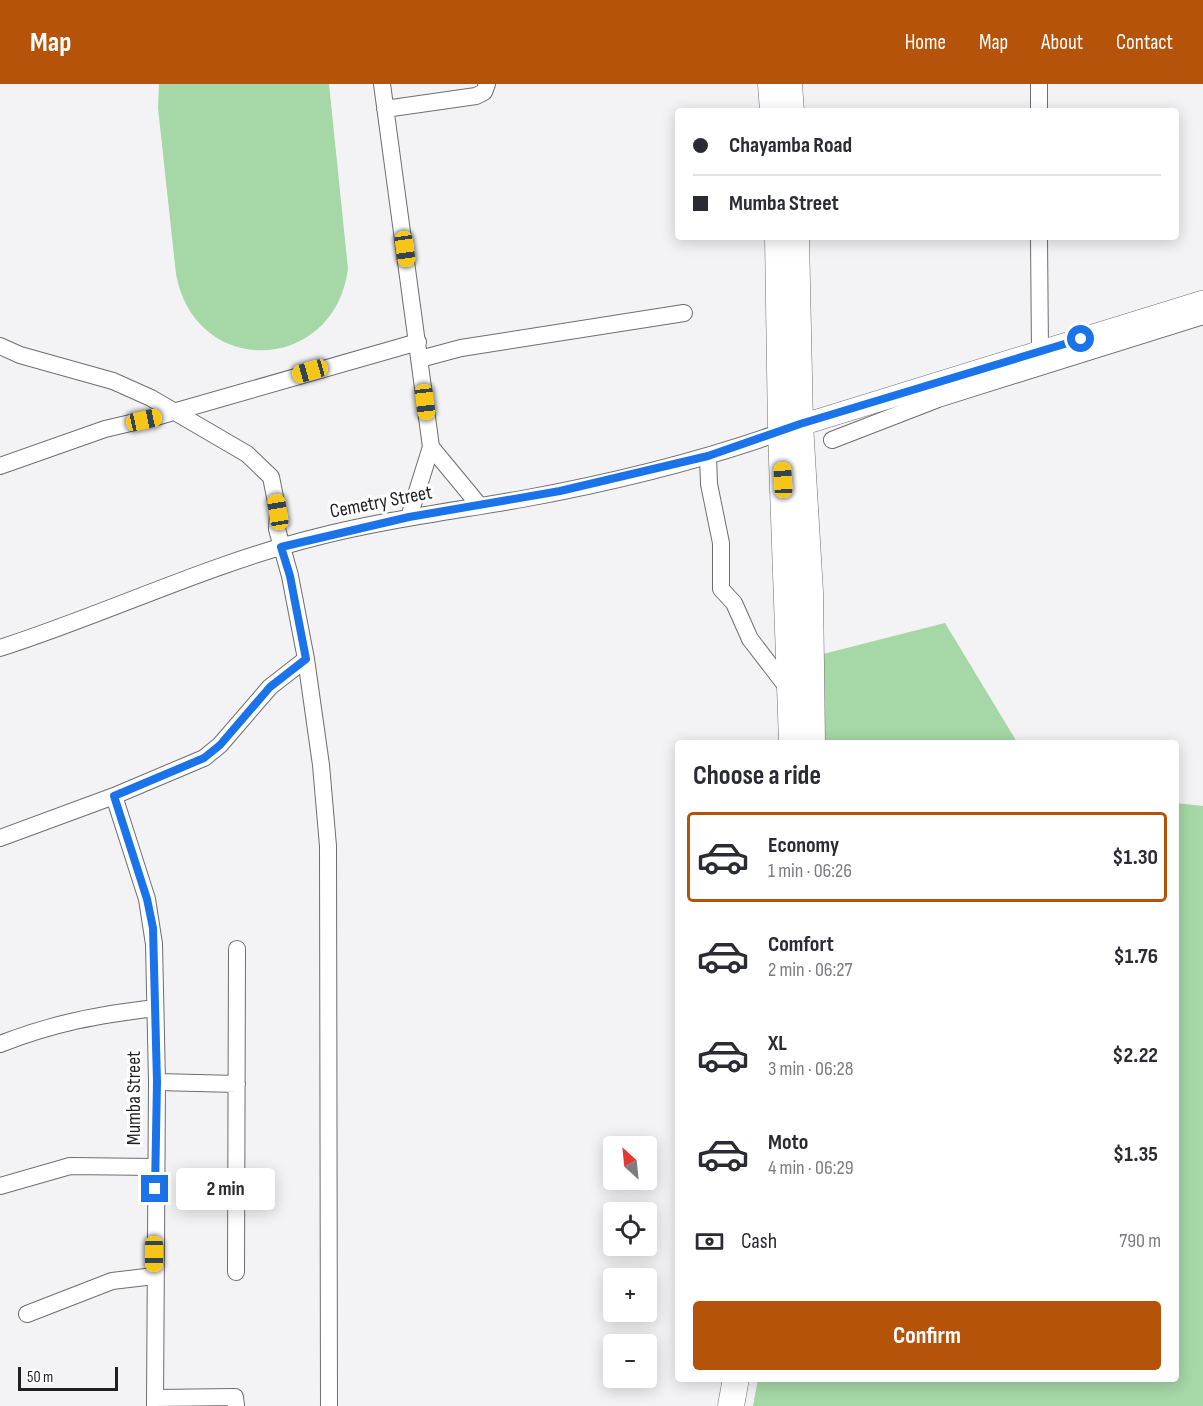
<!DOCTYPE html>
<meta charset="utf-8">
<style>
:root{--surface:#fff;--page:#f2f2f3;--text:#2b2b33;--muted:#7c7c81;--line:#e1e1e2;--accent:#b45309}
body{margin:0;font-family:"Sofia Sans Condensed",sans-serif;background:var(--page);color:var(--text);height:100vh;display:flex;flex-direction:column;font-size:22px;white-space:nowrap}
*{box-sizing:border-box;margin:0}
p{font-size:20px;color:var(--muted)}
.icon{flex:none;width:33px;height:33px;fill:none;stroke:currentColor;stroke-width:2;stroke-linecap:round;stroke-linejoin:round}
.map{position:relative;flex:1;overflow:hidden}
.details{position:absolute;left:675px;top:656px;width:504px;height:642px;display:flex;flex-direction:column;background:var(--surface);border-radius:6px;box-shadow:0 3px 15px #0003}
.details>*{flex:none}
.banner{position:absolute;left:675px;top:24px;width:504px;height:132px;border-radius:6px;box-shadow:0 3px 15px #0003;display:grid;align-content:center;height:132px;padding:0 18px;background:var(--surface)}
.needle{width:39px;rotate:333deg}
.tools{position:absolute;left:603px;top:1052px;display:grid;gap:12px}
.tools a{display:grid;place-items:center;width:54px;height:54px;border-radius:6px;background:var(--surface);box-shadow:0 3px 15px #0003;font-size:30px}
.scale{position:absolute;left:18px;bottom:15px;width:100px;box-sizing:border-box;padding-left:6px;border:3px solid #1f1f20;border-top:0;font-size:16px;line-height:21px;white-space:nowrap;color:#1f1f20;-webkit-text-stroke:4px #fff;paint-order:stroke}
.end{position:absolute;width:27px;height:27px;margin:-14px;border:8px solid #1a73e8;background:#fff;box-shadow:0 0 0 3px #fff}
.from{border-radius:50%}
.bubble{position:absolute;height:42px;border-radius:6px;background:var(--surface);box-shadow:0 3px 15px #0003;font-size:20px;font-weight:700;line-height:42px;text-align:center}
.car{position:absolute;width:18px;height:36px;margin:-18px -9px;border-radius:8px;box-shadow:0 0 4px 2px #0007;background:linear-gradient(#f5c518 24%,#345 0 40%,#f5c518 0 76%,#345 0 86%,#f5c518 0)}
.banner b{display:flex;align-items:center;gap:21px;height:57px;font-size:22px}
.banner b+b{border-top:2px solid var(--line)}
.banner i{width:15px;height:15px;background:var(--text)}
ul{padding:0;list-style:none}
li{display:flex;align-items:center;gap:18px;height:90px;margin:0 12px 9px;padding:0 6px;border:3px solid transparent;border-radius:6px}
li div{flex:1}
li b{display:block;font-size:22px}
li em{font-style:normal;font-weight:700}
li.on{border-color:var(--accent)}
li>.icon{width:54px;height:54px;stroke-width:1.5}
h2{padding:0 18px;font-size:27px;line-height:72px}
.pay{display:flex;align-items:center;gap:15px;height:66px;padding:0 18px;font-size:22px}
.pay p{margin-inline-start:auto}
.button{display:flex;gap:12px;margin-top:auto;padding:12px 18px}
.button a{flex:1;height:69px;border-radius:6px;background:var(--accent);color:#fff;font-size:24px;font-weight:700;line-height:69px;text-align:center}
header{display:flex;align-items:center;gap:36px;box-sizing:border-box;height:84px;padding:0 30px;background:var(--accent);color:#fff}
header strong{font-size:28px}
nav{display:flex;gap:33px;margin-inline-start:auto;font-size:21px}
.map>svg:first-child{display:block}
.green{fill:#a5d7a7}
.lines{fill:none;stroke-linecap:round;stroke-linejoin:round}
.minor-casing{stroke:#6e6e70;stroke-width:18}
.major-casing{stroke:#6e6e70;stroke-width:22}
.highway-casing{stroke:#6e6e70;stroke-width:27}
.minor{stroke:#fff;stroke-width:16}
.major{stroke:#fff;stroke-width:21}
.highway{stroke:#fff;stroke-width:26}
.route{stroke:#1a73e8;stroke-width:8}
.labels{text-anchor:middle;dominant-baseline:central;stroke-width:6;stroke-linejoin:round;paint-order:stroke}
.street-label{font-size:20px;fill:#1f1f20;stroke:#fff}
</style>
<header>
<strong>Map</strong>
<nav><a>Home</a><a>Map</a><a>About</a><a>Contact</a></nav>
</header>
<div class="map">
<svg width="1203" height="1322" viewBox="0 0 1203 1322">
<rect width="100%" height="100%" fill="#f3f3f6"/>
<!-- green -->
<path class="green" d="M 159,0 L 329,0 L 348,185 C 334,290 195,295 176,190 L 158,24 Z
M 945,539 L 1017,658 L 818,658 L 819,571 Z
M 1176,719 L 1203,722 L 1203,1322 L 753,1322 L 758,1295 L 1176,1294 Z"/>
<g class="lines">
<defs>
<path id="minor" d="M 382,0 L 431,363 L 409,433
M 1039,0 L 1039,27
M 385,25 L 476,12 L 484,8 L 487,0
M 1039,153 L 1040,268
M 0,262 L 20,271 L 113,297 L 151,314 L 247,370 L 271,393 L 278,428 L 277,445 L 290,492 L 306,575 L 321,681 L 328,762 L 329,1322
M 420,275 L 461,264 L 684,229
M 832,356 L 938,315 L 1203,232
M 431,363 L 479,421
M 708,372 L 709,400 L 721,459 L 721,505 L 734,519 L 750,555 L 790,607
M 0,382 L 105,345 L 156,333 L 418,258
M 0,564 C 106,530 208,480 317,453 C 384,436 453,427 522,415 C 609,399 697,378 781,348
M 114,712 L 147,815 L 154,860 L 157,998 L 155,1322
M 0,754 L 114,712 L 204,674 L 220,661 L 270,603 L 306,575
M 0,960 C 54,939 97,931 155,924
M 157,998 L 237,1000
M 0,1102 L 70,1082 L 155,1083
M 236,1188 L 237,865
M 27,1230 L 112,1197 L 154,1192
M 155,1314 L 235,1313 L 236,1322"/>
<path id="major" d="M 785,346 L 1203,217"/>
<path id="highway" d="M 771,0 L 773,27
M 789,0 L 791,27
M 778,153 L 781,348 L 792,658
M 796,153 L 800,340 L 810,508 L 812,658
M 731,1322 L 736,1294"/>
</defs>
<!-- minor casing -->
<use href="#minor" class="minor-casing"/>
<!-- major casing -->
<use href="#major" class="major-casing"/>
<!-- highway casing -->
<use href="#highway" class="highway-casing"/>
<!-- minor -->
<use href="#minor" class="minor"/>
<!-- major -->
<use href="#major" class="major"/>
<!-- highway -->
<use href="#highway" class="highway"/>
</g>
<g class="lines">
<!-- route -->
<path class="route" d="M 155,1105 L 157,998 L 153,844 L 147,815 L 114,712 L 204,674 L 220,661 L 270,603 L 306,575 L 290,492 L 281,463 L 409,433 L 560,407 L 708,372 L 800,340 L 1081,255"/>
</g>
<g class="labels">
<!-- street labels -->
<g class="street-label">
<text transform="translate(381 418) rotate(-11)">Cemetry Street</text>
<text transform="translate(134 1014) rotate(-90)">Mumba Street</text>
</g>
</g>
</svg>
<div class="tools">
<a><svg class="needle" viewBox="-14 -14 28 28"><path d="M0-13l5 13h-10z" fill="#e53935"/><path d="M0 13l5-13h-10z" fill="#7c7c81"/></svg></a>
<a><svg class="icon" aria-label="locate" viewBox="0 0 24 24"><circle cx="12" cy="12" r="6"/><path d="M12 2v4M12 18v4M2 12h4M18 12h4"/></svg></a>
<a>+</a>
<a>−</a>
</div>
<div class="scale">50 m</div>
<i class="end from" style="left:1081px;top:255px"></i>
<i class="end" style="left:155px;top:1105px"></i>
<div class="bubble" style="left:176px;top:1084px;width:99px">2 min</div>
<i class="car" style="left:405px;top:165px;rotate:172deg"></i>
<i class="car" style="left:310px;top:287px;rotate:254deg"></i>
<i class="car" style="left:425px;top:318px;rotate:173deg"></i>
<i class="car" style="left:144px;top:336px;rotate:78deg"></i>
<i class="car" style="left:783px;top:396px;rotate:357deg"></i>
<i class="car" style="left:278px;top:428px;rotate:351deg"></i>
<i class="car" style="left:154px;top:1170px;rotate:180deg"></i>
<div class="banner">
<b><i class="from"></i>Chayamba Road</b>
<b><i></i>Mumba Street</b>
</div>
<section class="details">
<h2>Choose a ride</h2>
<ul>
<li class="on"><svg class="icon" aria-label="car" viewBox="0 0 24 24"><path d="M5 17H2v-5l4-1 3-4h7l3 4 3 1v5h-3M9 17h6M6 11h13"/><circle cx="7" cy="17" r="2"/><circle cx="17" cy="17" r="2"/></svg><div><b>Economy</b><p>1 min · 06:26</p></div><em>$1.30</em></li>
<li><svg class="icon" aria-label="car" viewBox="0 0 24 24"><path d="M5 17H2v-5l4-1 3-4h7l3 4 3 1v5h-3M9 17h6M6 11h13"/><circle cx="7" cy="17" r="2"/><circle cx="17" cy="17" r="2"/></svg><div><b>Comfort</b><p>2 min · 06:27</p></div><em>$1.76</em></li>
<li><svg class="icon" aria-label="car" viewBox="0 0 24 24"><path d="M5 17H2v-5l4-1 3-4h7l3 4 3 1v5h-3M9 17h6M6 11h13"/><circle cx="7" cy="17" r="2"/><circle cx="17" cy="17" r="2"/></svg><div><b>XL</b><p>3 min · 06:28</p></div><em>$2.22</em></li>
<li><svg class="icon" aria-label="car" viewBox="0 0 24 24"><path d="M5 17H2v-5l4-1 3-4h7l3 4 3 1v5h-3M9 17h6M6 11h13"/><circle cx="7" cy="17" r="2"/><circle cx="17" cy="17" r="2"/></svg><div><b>Moto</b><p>4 min · 06:29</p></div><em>$1.35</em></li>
</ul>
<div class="pay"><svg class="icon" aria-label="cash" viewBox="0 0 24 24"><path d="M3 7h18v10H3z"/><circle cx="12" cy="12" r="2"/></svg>Cash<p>790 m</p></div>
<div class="button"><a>Confirm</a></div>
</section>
</div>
